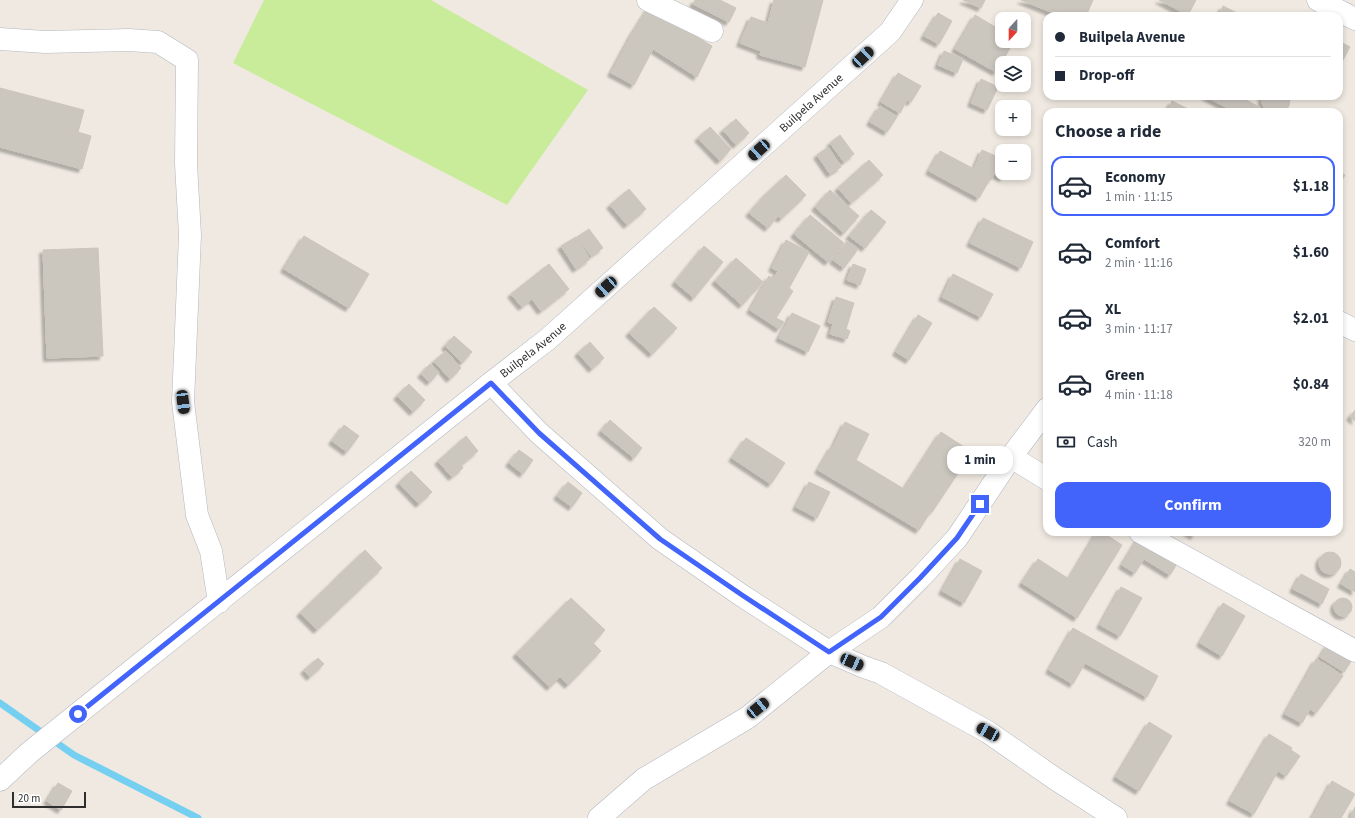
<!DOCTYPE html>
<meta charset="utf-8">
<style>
:root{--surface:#fff;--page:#f2f2f3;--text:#1f2937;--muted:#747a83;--line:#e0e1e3;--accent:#4264fb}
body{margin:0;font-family:"Source Sans 3",sans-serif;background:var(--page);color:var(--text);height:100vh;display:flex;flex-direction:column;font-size:15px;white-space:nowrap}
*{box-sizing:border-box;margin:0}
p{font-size:13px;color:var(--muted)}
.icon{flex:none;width:22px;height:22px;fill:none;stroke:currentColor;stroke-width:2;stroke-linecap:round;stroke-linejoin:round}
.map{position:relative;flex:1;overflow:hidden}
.details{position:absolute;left:1043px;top:108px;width:300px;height:428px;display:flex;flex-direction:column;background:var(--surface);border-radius:12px;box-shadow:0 2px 6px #0003}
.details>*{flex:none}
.top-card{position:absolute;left:1043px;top:12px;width:300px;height:88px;border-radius:12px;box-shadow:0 2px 6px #0003;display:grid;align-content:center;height:88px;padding:0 12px;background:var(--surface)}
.needle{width:26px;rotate:201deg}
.buttons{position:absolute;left:995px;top:12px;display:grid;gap:8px}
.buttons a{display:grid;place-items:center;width:36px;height:36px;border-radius:8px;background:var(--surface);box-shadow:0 2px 6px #0003;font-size:20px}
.scale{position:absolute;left:12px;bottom:10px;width:74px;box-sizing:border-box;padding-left:4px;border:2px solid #2e2e2e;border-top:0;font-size:11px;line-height:14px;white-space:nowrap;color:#2e2e2e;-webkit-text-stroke:3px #fff;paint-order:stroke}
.end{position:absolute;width:18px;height:18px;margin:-9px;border:5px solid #4264fb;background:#fff;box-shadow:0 0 0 2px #fff}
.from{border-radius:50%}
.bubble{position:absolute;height:28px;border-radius:12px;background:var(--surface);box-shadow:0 2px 6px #0003;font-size:13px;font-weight:700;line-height:28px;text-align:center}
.car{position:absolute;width:12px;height:24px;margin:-12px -6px;border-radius:5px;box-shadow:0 0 3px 1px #0007;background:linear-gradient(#222 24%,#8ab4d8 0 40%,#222 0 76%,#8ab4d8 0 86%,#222 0)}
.top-card b{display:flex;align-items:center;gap:14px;height:38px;font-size:15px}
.top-card b+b{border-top:1px solid var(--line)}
.top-card i{width:10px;height:10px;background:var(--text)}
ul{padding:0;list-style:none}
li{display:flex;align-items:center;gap:12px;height:60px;margin:0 8px 6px;padding:0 4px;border:2px solid transparent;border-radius:12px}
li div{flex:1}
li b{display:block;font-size:15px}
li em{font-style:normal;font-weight:700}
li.active{border-color:var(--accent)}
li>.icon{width:36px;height:36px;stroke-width:1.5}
h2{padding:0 12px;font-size:18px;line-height:48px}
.pay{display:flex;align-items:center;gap:10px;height:44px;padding:0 12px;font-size:15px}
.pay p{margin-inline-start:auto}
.primary-button{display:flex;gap:8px;margin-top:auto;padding:8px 12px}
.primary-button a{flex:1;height:46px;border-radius:12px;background:var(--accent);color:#fff;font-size:16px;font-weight:700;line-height:46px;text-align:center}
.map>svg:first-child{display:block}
.pitch{fill:#c9ec9a}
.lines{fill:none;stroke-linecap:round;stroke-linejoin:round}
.stream{stroke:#75cff0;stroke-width:7}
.building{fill:#cbc7bf;stroke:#cbc5ba;filter:url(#shadow)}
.minor-casing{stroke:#b4b7c1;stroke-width:23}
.tertiary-casing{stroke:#b4b7c1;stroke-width:23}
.secondary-casing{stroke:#b4b7c1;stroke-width:23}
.minor{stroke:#fff;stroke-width:22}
.tertiary{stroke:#fff;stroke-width:22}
.secondary{stroke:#fff;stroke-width:22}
.route{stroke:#4264fb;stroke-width:5}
.labels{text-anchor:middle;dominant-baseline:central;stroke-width:4;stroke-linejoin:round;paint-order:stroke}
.street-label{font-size:12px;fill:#2e2e2e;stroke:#fff}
</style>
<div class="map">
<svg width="1355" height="818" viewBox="0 0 1355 818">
<defs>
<filter id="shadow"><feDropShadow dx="-3.5" dy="3.5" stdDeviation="1" flood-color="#0004"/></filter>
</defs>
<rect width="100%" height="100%" fill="#efe9e1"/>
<!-- pitch -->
<path class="pitch" d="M 264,0 L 431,0 L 588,90 L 507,205 L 233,63 Z"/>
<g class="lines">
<!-- stream -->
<path class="stream" d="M 0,703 L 74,755 L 198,818"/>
</g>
<!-- building -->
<path class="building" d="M 695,0 L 720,0 L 736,8 L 729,22 L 693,4 Z
M 774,0 L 823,0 L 805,67 L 760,55 L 761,51 L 740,43 L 751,17 L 768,23 Z
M 963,0 L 985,0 L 981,8 Z
M 1021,0 L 1093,0 L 1086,16 L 1061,16 Z
M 1159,0 L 1196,0 L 1188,15 Z
M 1223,6 L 1239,14 L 1238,16 L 1219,16 Z
M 649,7 L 712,46 L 697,77 L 653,49 L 634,85 L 611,73 L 632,34 Z
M 938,13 L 952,21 L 939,44 L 924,36 Z
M 975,15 L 1002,31 L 1002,41 L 1014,41 L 996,72 L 955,49 Z
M 1339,41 L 1350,47 L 1339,67 Z
M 944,51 L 963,59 L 957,73 L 938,65 Z
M 898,73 L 921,86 L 911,102 L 907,100 L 900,113 L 881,102 Z
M 981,79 L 998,87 L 987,110 L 971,103 Z
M 0,88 L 84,110 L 78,132 L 91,136 L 82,169 L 0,147 Z
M 1205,96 L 1239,96 L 1261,108 L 1259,112 L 1235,112 Z
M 1262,96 L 1289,96 L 1290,99 L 1289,106 L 1285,112 L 1267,112 L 1265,110 L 1262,103 Z
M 1172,101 L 1184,107 L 1196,112 L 1167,112 Z
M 880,106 L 897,117 L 887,132 L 870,122 Z
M 736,119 L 749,133 L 736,145 L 723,130 Z
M 710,127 L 731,149 L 720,161 L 698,138 Z
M 840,135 L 854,154 L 844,162 L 830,143 Z
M 828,147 L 841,167 L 830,174 L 817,155 Z
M 982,150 L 1000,158 L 998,164 L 1002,166 L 1002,173 L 1005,173 L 1003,178 L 994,174 L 991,180 L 990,179 L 979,198 L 929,171 L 940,151 L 974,169 Z
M 869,160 L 883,175 L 851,203 L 838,188 Z
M 1339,172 L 1345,175 L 1339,185 Z
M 786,175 L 806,195 L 781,219 L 778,216 L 768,228 L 749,213 L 764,196 Z
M 629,189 L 646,209 L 627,225 L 610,205 Z
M 830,190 L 859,216 L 844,233 L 815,207 Z
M 871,210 L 886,222 L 865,248 L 849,236 Z
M 810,215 L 844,243 L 828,262 L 794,234 Z
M 983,218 L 1033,242 L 1021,268 L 970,243 Z
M 589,229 L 603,248 L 591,256 L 577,237 Z
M 304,236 L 369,274 L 349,308 L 284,269 Z
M 576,237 L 590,259 L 576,269 L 561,246 Z
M 786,240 L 809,252 L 789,288 L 793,291 L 776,318 L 784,322 L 779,329 L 750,310 L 769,276 L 773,279 L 778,271 L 772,268 Z
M 847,241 L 858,249 L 844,268 L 833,260 Z
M 704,246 L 723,262 L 694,298 L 675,282 Z
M 98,248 L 103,356 L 47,358 L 43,250 Z
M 736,258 L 763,282 L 742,305 L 715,281 Z
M 549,264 L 569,289 L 541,311 L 532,299 L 522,307 L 511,294 Z
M 853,264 L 866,269 L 860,285 L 847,280 Z
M 953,274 L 993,294 L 981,317 L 942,297 Z
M 836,297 L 854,303 L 846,329 L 850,331 L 847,339 L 830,334 L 833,324 L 828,322 Z
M 654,307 L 677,328 L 652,354 L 629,333 Z
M 792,313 L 820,326 L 808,352 L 779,338 Z
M 918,315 L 932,323 L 909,360 L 896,352 Z
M 454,336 L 472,352 L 462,363 L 445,346 Z
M 590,342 L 604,358 L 592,369 L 578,353 Z
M 446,351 L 461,368 L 450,379 L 434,361 Z
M 430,364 L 439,372 L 430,382 L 421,374 Z
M 409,384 L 425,400 L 413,412 L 397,396 Z
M 1355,410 L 1355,421 L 1350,417 Z
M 610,420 L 642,448 L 634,458 L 601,431 Z
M 845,422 L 869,434 L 856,460 L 904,489 L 941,432 L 972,452 L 932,512 L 931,511 L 919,530 L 818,470 L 832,446 L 833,447 Z
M 344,425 L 359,436 L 347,452 L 332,441 Z
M 466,436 L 478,451 L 461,465 L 463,468 L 452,477 L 438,461 Z
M 746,438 L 785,463 L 771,484 L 732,458 Z
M 519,450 L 533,460 L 523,474 L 509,463 Z
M 411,471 L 432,492 L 419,504 L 399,483 Z
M 568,482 L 582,493 L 572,507 L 557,496 Z
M 809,482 L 830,492 L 817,518 L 796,507 Z
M 1097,532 L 1102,532 L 1122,545 L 1077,618 L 1022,583 L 1038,559 L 1069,579 Z
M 1187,532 L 1196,532 L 1194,536 Z
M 1139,537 L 1178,562 L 1170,575 L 1144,559 L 1135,573 L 1122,565 Z
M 365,550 L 382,568 L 317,630 L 300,613 Z
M1319 563a11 11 0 1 1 22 0a11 11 0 1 1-22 0Z
M 960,559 L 982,571 L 964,603 L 942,591 Z
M 1350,569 L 1355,572 L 1355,592 L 1341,584 Z
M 1301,574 L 1329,589 L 1322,604 L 1293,589 Z
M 1121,587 L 1142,598 L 1120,636 L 1100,625 Z
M1334 607a9 9 0 1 1 18 0a9 9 0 1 1-18 0Z
M 571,598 L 605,630 L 593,643 L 601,651 L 568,685 L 560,677 L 550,687 L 516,654 Z
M 1223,603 L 1245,616 L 1222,656 L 1200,643 Z
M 1073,628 L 1158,676 L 1147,697 L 1085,663 L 1073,684 L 1049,670 Z
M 1328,644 L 1352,660 L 1344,672 L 1320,657 Z
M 318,658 L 324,664 L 310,677 L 304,670 Z
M 1316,659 L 1330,667 L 1343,676 L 1316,713 L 1310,709 L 1302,723 L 1285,714 Z
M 1149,722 L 1172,736 L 1139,791 L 1116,777 Z
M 1269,734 L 1292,748 L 1291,750 L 1300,756 L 1286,776 L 1278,771 L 1254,814 L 1230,801 Z
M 1332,781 L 1355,794 L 1341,818 L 1312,818 Z
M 58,783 L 72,791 L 61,810 L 47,801 Z
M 1355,807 L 1355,818 L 1351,818 L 1353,814 L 1352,813 Z"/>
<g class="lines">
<defs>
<path id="minor" d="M 648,0 L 712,31
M 0,39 L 45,42 L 129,40 L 158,42 L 187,60 L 186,164 L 190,235 L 183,402 L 197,515 L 211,551 L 219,602
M 1339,322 L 1355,330
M 491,383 L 539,433 L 660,539 L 741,595 L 829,652 L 881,617 L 920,578 L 957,538 L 1011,457 L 1047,409
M 1011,457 L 1047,479
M 1140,532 L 1355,651
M 599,818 L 644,779 L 747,718 L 829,652 L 864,667 L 881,673 L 988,732 L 1054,778 L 1116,818"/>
<g id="tertiary">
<path id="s1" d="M 0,780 L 30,752 L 491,383 L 548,339 L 890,32 L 912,0"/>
</g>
<path id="secondary" d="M 1318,0 L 1355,19"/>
</defs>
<!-- minor casing -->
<use href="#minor" class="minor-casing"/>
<!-- tertiary casing -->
<use href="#tertiary" class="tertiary-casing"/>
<!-- secondary casing -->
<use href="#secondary" class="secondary-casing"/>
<!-- minor -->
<use href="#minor" class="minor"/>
<!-- tertiary -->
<use href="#tertiary" class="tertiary"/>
<!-- secondary -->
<use href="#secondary" class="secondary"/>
</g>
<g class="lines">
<!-- route -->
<path class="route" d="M 78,714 L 491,383 L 539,433 L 660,539 L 742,595 L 829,652 L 881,617 L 920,578 L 957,538 L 980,504"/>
</g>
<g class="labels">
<!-- street labels -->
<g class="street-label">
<text stroke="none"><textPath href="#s1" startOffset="1057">Builpela Avenue</textPath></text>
<text stroke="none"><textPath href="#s1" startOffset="685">Builpela Avenue</textPath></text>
</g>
</g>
</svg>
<div class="buttons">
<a><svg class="needle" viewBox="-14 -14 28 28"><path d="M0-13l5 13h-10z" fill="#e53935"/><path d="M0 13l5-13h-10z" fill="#747a83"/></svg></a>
<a><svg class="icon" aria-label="layers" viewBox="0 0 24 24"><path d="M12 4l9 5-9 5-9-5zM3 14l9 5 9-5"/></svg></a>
<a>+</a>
<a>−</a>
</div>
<div class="scale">20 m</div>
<i class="end from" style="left:78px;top:714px"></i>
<i class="end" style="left:980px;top:504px"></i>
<div class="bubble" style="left:947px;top:446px;width:66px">1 min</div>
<i class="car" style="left:863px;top:57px;rotate:47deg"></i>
<i class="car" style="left:759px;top:150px;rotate:228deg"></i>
<i class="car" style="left:606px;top:287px;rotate:228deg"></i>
<i class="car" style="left:183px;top:402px;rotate:173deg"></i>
<i class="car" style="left:852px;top:662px;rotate:114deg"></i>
<i class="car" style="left:758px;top:708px;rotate:51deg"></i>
<i class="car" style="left:988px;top:732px;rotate:299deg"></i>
<div class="top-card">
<b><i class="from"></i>Builpela Avenue</b>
<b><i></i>Drop-off</b>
</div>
<section class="details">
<h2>Choose a ride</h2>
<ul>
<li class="active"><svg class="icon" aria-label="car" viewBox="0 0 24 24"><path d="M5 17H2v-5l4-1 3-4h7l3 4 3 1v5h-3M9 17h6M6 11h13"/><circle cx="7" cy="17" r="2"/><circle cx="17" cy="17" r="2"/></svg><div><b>Economy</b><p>1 min · 11:15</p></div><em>$1.18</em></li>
<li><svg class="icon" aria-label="car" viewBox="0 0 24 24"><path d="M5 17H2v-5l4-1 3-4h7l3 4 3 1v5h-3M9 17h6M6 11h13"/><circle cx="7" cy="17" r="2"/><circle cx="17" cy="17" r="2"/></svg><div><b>Comfort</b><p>2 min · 11:16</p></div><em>$1.60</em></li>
<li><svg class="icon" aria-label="car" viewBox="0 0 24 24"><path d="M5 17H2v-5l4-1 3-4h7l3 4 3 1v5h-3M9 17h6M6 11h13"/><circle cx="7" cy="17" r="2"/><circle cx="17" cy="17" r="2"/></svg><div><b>XL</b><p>3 min · 11:17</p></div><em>$2.01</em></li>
<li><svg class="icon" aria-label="car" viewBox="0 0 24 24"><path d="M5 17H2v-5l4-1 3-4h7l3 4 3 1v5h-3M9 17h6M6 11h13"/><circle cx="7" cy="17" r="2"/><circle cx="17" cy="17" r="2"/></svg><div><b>Green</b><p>4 min · 11:18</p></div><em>$0.84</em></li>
</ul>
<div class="pay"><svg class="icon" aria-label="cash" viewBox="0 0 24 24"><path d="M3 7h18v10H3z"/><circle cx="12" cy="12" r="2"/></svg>Cash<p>320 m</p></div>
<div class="primary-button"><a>Confirm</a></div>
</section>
</div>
